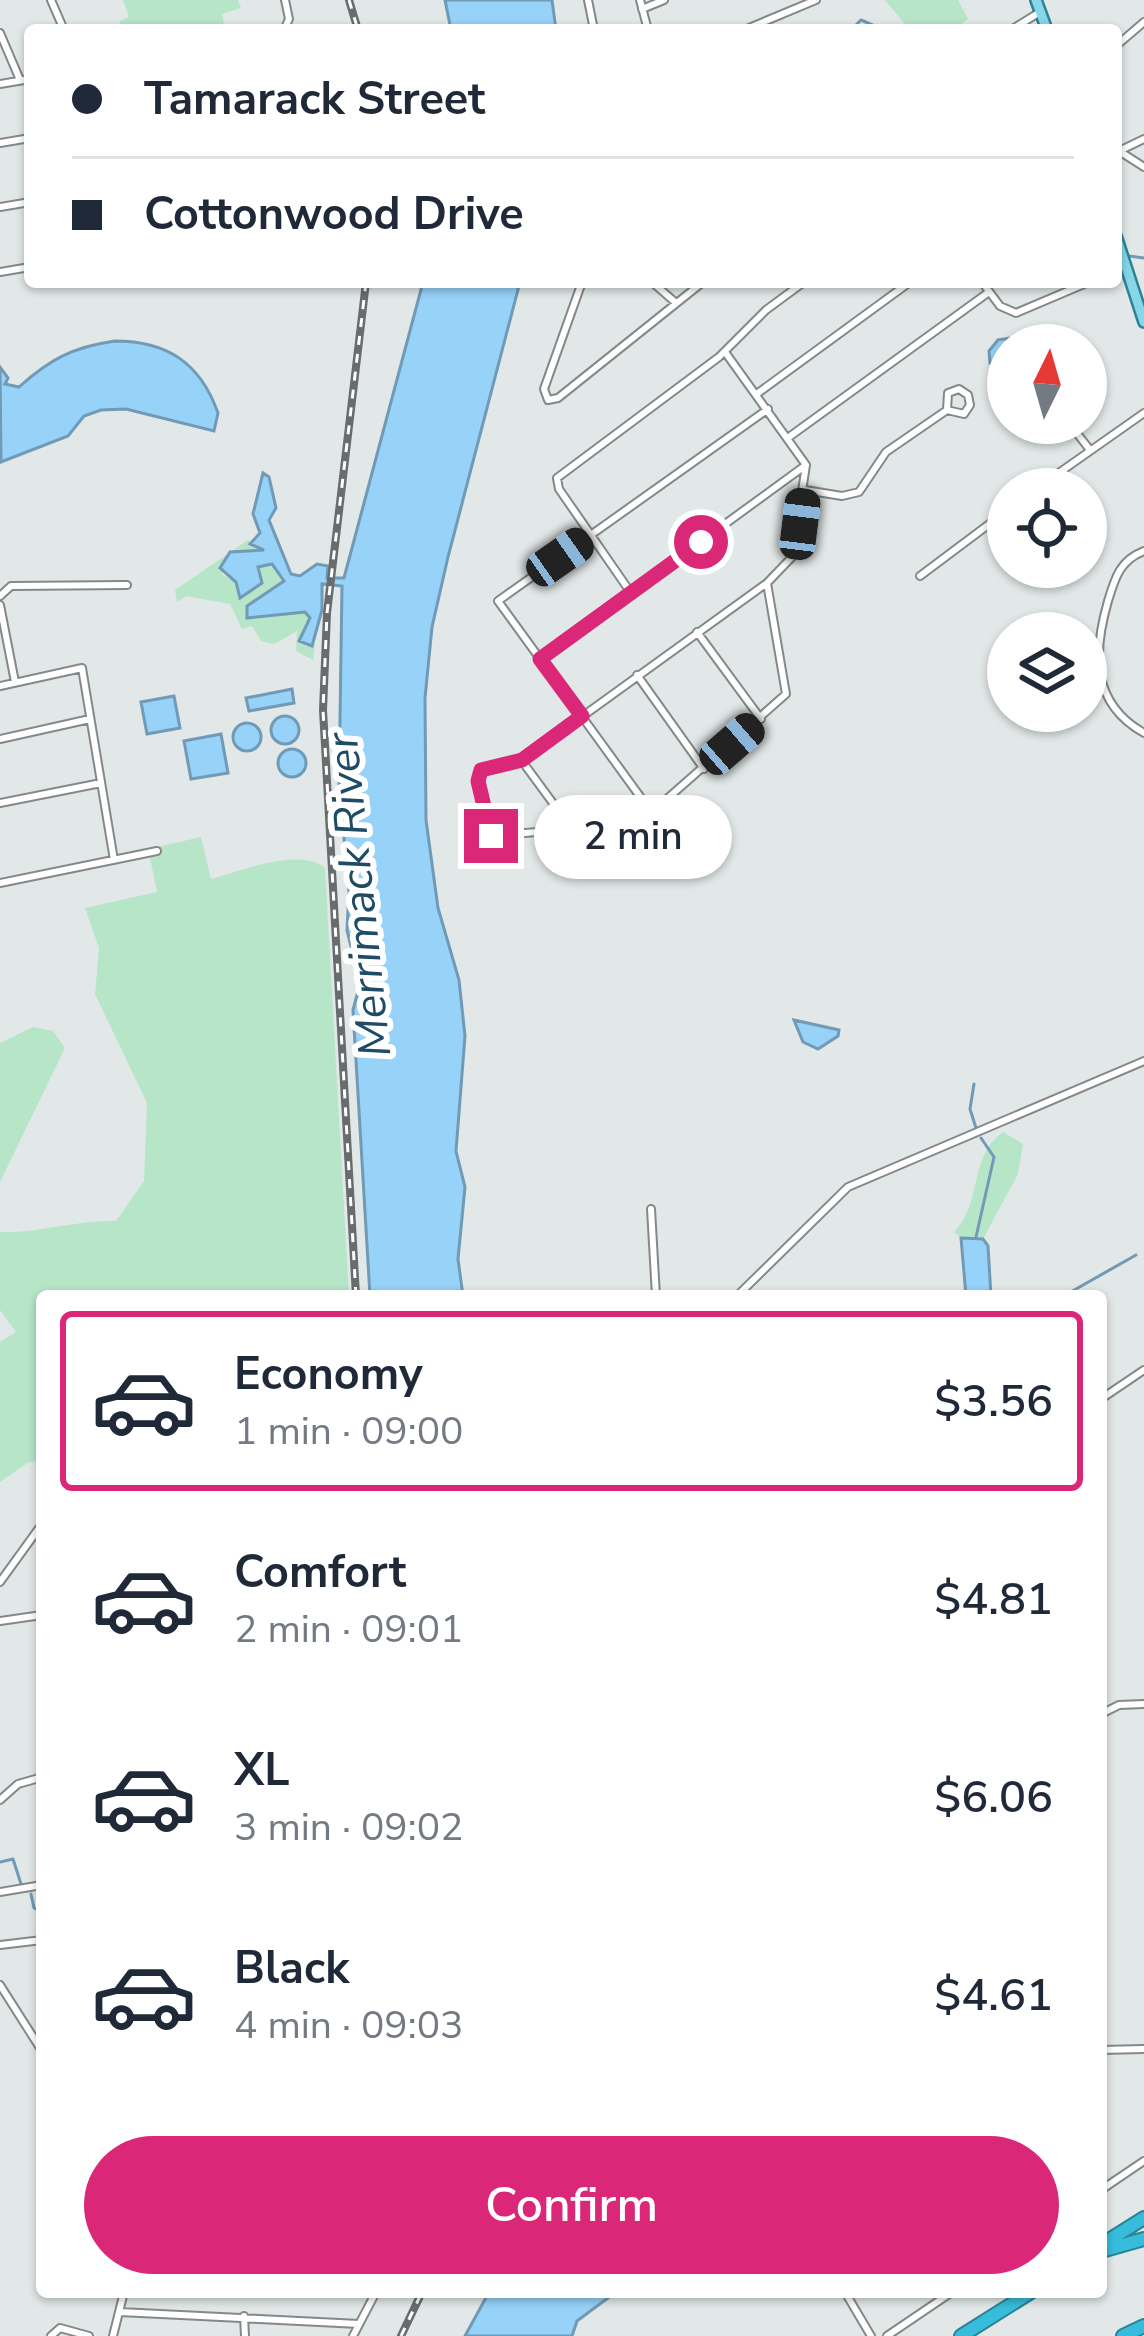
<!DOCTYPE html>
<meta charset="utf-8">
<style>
:root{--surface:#fff;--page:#f2f2f3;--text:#1f2937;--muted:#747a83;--line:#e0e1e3;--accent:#db2777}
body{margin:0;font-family:"Nunito Sans",sans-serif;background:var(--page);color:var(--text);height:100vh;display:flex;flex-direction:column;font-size:45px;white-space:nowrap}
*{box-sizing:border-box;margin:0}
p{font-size:39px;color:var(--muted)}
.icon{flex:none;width:66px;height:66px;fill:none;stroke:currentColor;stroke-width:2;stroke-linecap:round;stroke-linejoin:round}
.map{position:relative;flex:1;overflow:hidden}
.side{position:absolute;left:36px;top:1290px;width:1071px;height:1008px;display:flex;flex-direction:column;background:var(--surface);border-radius:12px;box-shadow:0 3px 9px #0004}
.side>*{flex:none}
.top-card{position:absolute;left:24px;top:24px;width:1098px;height:264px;border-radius:12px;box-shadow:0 3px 9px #0004;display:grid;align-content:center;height:264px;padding:0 48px;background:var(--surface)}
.needle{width:78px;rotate:5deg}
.fabs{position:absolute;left:987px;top:324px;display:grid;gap:24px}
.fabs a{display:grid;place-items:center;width:120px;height:120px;border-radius:50%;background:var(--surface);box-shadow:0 3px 9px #0004;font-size:60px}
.end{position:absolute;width:54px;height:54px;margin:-27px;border:15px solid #db2777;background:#fff;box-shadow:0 0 0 6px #fff}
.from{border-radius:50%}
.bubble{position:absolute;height:84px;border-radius:42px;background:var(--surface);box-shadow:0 3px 9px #0004;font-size:39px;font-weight:600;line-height:84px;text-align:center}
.car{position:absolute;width:36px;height:72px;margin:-36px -18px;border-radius:15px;box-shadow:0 0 9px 3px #0007;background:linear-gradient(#222 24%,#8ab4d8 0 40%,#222 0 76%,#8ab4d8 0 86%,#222 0)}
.top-card b{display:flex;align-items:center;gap:42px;height:114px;font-size:45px}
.top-card b+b{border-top:3px solid var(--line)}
.top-card i{width:30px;height:30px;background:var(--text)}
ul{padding:21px 0 0;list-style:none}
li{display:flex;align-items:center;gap:36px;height:180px;margin:0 24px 18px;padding:0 24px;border:6px solid transparent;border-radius:12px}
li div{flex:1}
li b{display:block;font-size:45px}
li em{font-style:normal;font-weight:600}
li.current{border-color:var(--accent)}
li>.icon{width:108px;height:108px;stroke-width:1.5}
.primary-button{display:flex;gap:24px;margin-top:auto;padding:24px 48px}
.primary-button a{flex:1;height:138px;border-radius:72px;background:var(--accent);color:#fff;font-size:48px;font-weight:600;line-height:138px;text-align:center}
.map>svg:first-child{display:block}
.green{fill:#b7e5c8}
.water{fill:#97d2f8;stroke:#709ab5;stroke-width:3}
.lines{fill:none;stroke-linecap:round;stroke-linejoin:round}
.stream{stroke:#709ab5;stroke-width:3}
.minor-casing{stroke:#838989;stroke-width:10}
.major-casing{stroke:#2b8397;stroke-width:14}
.highway-casing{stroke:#2b8397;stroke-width:16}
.minor{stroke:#fff;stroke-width:6}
.major{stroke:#87d7e9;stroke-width:9}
.highway{stroke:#37bcdb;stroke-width:12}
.rail-casing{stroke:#686c6c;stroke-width:8}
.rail{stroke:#fff;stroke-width:3;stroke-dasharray:9;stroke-linecap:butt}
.route{stroke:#db2777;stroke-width:15}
.labels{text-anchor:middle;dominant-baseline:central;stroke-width:12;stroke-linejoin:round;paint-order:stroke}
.water-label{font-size:45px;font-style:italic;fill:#1e4b65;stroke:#fff}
</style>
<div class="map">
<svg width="1144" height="2336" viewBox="0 0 1144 2336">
<rect width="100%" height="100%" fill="#e2e8e8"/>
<!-- green -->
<path class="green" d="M 123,0 L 238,0 L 241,8 L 222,14 L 225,30 L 120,30 L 120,21 L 129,17 Z
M 885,0 L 958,0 L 968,19 L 954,30 L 910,30 Z
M 248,540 L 265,550 L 250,551 L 221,574 L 236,581 L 241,598 L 248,594 L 258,566 L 272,564 L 284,580 L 256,603 L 248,618 L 305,612 L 310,618 L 305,630 L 314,643 L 316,634 L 313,660 L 296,651 L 297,631 L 274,644 L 261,641 L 252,626 L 242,629 L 230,604 L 186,596 L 177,602 L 175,590 Z
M 201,837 L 211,879 C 241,871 299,847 325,868 L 349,1296 L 42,1296 L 42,1461 L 29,1462 L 0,1482 L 0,1342 L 16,1332 L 0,1310 L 0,1232 C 40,1233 76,1220 116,1221 L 144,1181 L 147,1103 L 95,994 L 99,948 L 85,908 L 157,892 L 150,858 L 159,856 L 157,847 Z
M 33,1027 L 53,1031 L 65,1048 L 0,1182 L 0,1043 Z
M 1003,1132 L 1023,1144 L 1018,1174 L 983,1239 L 961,1238 L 954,1232 C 983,1203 968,1157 1003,1132 Z"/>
<!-- water -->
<path class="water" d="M 445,0 L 552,0 L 556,30 L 451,30 Z
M 423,282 L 520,282 L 448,557 L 432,627 L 425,698 L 426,820 L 438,908 L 459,980 L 465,1036 L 456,1151 L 465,1187 L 458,1259 L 463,1296 L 370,1296 L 353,1010 L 360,984 L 347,930 L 349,892 L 339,784 L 342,586 L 322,584 L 322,610 L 312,646 L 299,641 L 310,618 L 305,612 L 247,618 L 247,606 L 284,581 L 272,564 L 258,567 L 262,583 L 240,598 L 236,582 L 220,568 L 230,552 L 264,550 L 250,544 L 260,533 L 253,514 L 263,473 L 269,477 L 276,508 L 269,520 L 291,574 L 300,576 L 317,564 L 328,566 L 327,578 L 344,578 Z
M 1010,338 L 1021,345 L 1008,345 L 1004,374 L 990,363 L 989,351 L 998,340 Z
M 115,341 C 166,341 200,362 218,413 L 214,431 L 126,409 L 101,410 L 84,416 L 68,436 L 1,462 L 0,367 L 8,378 L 5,384 L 19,387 C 49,360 72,347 115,341 Z
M 292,689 L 294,703 L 249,711 L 246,698 Z
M 174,696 L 180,728 L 147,734 L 141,702 Z
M271 730a14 14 0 1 1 28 0a14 14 0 1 1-28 0Z
M233 737a14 14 0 1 1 28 0a14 14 0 1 1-28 0Z
M 221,734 L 228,773 L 191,779 L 184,741 Z
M278 763a14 14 0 1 1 28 0a14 14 0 1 1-28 0Z
M 794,1020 L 839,1030 L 838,1036 L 818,1049 L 803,1042 Z
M 961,1238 L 983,1239 L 988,1246 L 991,1296 L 966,1296 Z
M 489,2292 L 616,2292 L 577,2321 L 572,2336 L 465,2336 Z"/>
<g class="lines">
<!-- stream -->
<path class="stream" d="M 851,30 L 861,20 L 884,30
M 1129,256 L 1144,258
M 974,1084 L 970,1109 L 976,1128
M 976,1237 L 994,1157 L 981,1138
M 1042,1296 L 1069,1293 L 1136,1255
M 0,1862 L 13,1859 L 21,1884
M 31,1894 L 34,1908 L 42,1912"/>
<defs>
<path id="minor" d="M 51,0 L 64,30
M 588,0 L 594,30
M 640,0 L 648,30
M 642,9 L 664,0
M 284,30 L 289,19 L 285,0
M 744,30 L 816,0
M 1011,30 L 1040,12
M 0,33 L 20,80
M 1116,46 L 1144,22
M 0,84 L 30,79
M 0,143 L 30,138
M 1116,149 L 1144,167
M 1119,151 L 1144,139
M 0,207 L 30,202
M 0,272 L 30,267
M 582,282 L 544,389 L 548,400 L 558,398 L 703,282
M 652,282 L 676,303
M 982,282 L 1000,306 L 1016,313 L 1089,282
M 758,393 L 910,282
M 1069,423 L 1090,450
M 789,437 L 989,292
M 1036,489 L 1144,413
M 805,490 L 842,496 L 859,492 L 886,452 L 947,410 L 948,393 L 959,389 L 968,395 L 970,405 L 964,414 L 947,410
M 1144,551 C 1120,560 1115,578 1108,601 C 1093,653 1091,703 1144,733
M 920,576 L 1008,510
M 631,593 L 559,489 L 557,478 L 719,357 L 766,310 L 804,282
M 0,596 L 11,586 L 127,585
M 0,605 L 15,682
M 697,632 L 761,719
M 540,659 L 806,465
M 637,675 L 704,769
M 0,686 L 82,668 L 114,860
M 0,739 L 90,719
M 522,761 L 591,855 L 601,857 L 786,694 L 767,583
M 0,803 L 101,783
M 652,813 L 498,601 L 768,409
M 571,829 L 491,836 L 478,781 L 481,770 L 522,760 L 767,583 L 792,557 L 806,465 L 725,352
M 0,883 L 157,851
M 651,1209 L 656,1296
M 737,1296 L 848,1187 L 1144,1061
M 1101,1399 L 1144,1370
M 0,1582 L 42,1524
M 0,1621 L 42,1615
M 1101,1714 L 1119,1705 L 1144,1704
M 0,1800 L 18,1784 L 39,1778
M 0,1892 L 42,1885
M 0,1945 L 42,1940
M 0,1985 L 42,2051
M 1101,2050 L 1144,2049
M 1101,2190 L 1144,2161
M 845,2292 L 871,2336
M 120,2312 L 359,2324
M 244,2316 L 245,2336
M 51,2336 L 60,2328 L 89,2336
M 113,2336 L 124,2292
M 353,2336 L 376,2292
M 887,2336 L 952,2292"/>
<path id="major" d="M 1036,0 L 1047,30
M 1116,236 L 1144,322"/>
<path id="highway" d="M 1101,2245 L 1144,2218
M 1105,2250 L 1144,2239
M 961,2336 L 1031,2292
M 1123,2336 L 1144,2326"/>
</defs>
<!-- minor casing -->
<use href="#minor" class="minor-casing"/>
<!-- major casing -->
<use href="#major" class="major-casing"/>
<!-- highway casing -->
<use href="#highway" class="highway-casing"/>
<!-- minor -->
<use href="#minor" class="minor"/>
<!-- major -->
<use href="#major" class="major"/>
<!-- highway -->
<use href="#highway" class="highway"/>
<defs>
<path id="rail" d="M 349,0 L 358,30
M 356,1296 L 323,710 L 327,613 L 366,282
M 401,2336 L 422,2292"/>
</defs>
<!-- rail casing -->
<use href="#rail" class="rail-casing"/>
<!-- rail -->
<use href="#rail" class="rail"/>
</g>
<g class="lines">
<!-- route -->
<path class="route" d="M 491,836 L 478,781 L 481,770 L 522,760 L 582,716 L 540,659 L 701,542"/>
</g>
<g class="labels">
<!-- water labels -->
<g class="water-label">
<text transform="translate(359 895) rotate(-96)">Merrimack River</text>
</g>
</g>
</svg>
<div class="fabs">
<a><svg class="needle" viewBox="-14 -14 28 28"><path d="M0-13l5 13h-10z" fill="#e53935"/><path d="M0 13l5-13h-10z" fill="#747a83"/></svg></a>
<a><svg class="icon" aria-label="locate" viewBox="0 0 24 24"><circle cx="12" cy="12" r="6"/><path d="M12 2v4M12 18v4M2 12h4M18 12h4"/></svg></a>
<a><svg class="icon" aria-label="layers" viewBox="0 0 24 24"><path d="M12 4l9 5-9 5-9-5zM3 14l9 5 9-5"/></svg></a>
</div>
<i class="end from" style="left:701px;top:542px"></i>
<i class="end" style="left:491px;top:836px"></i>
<div class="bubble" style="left:534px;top:795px;width:198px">2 min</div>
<i class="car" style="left:800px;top:524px;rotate:7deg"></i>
<i class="car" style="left:560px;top:557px;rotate:55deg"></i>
<i class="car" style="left:732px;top:744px;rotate:49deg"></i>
<div class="top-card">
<b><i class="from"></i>Tamarack Street</b>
<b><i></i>Cottonwood Drive</b>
</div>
<section class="side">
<ul>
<li class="current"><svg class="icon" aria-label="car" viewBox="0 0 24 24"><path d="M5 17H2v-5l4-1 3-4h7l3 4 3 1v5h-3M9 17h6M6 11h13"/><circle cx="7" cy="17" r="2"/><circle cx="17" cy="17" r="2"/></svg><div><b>Economy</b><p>1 min · 09:00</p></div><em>$3.56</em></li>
<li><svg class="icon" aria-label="car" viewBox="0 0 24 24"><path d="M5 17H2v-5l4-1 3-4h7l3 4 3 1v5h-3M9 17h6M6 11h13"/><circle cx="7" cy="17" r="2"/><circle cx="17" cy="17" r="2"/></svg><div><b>Comfort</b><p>2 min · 09:01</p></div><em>$4.81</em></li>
<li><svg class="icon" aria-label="car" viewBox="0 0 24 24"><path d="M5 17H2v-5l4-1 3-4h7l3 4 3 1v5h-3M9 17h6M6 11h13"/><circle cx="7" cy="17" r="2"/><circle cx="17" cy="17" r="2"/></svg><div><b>XL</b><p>3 min · 09:02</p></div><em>$6.06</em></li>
<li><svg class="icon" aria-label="car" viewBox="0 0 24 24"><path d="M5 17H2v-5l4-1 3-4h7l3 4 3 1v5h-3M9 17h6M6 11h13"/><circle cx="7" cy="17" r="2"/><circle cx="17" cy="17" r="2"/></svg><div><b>Black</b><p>4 min · 09:03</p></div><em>$4.61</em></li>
</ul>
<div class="primary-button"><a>Confirm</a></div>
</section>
</div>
